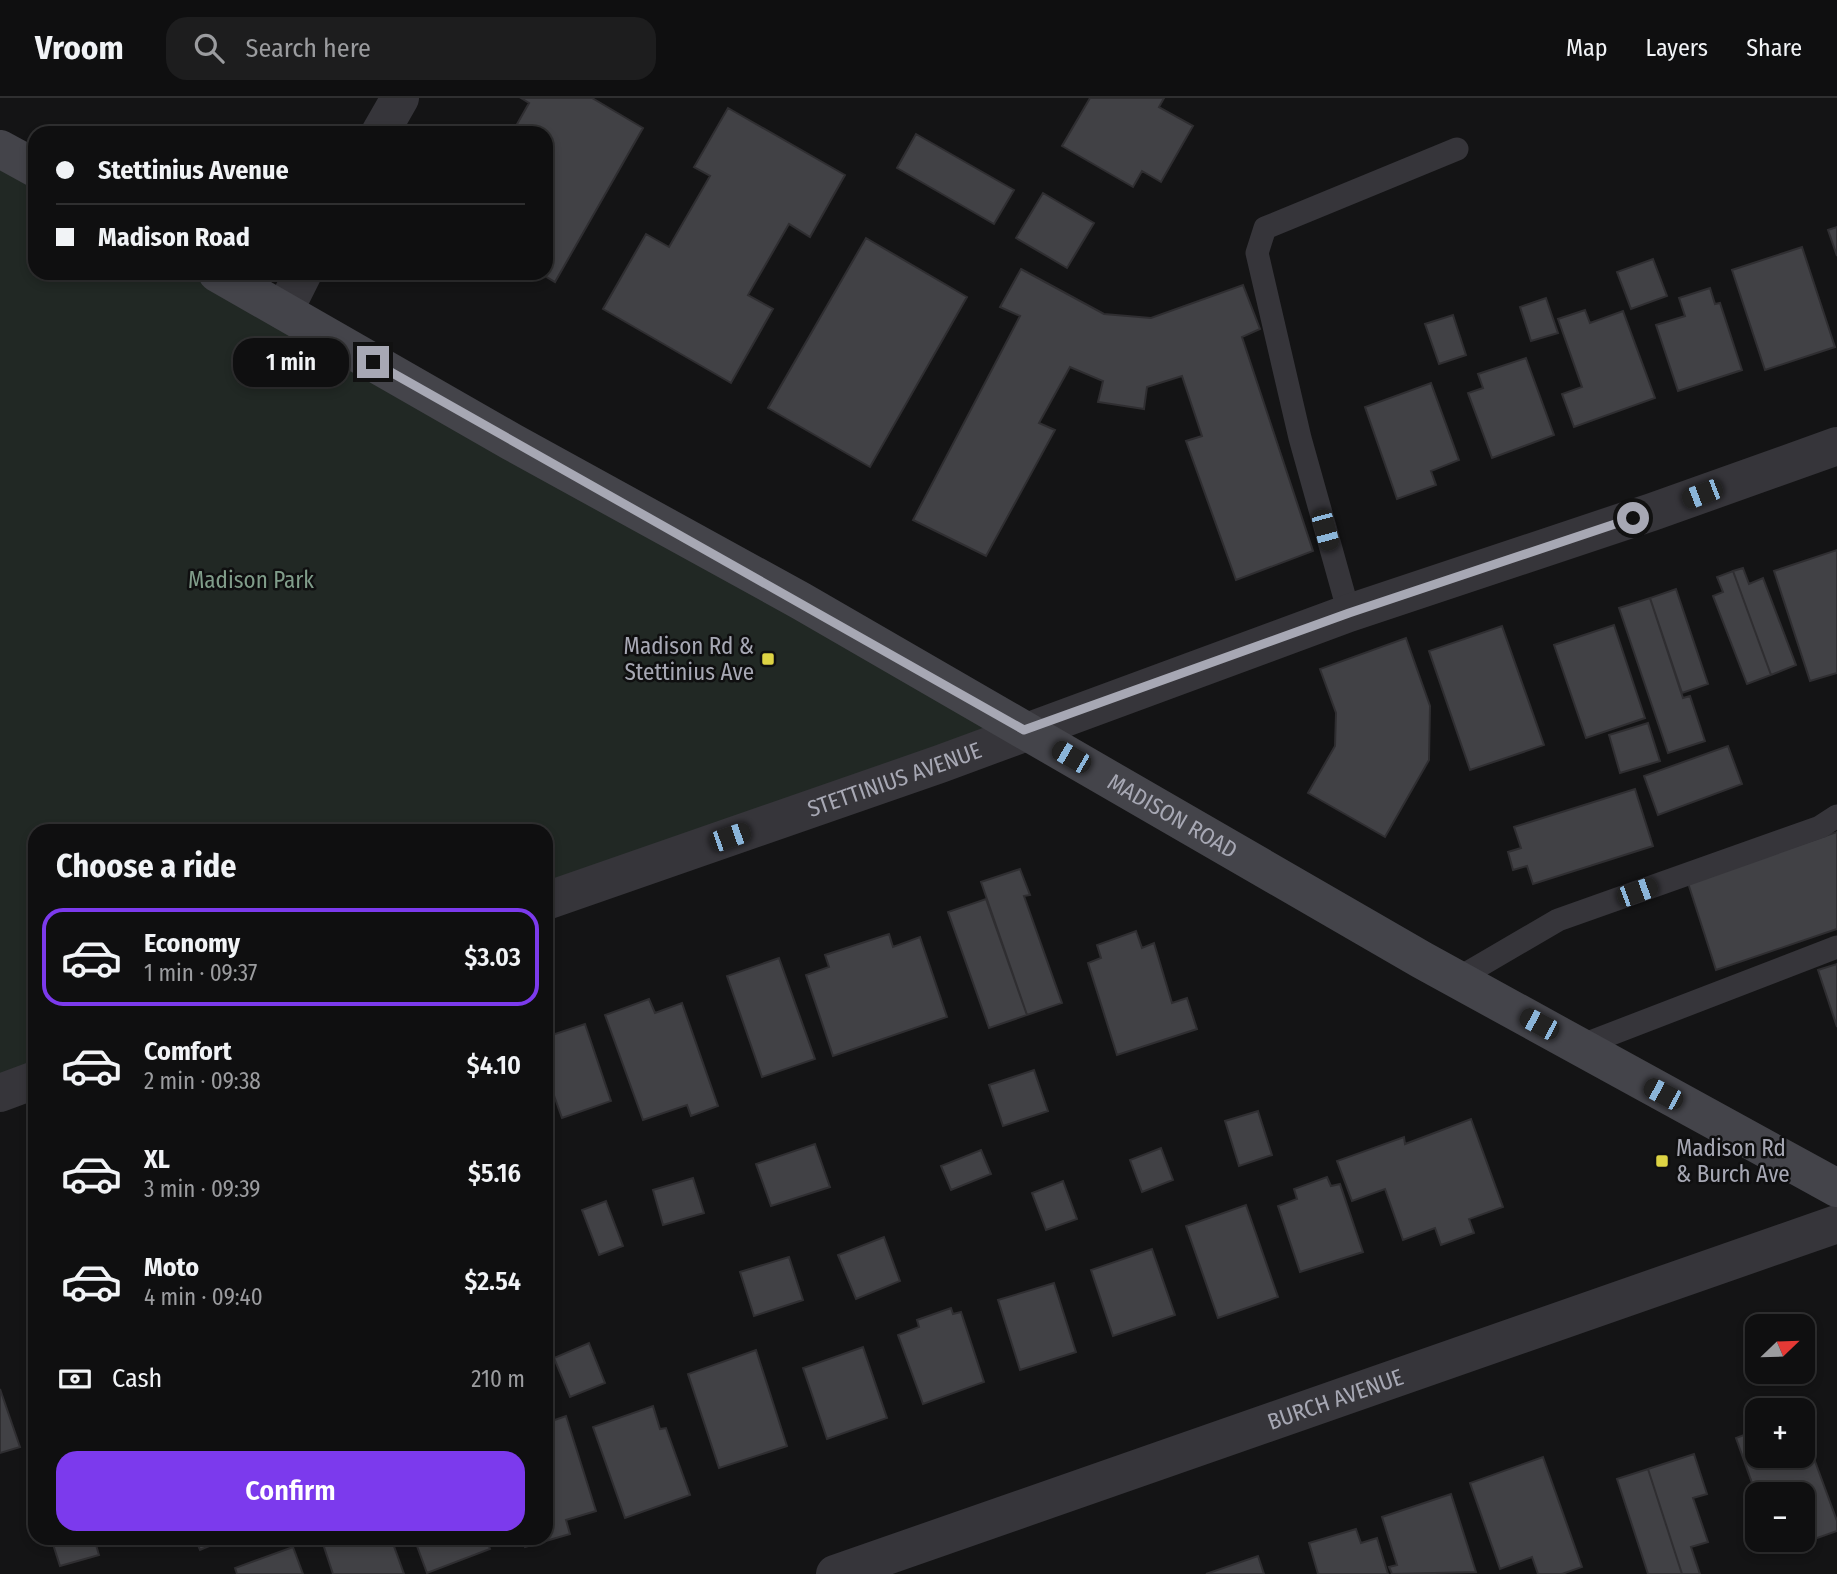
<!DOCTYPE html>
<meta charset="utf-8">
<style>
:root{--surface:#0f0f10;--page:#1d1d1e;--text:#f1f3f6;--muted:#9b9c9f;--line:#2f2f30;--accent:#7c3aed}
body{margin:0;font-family:"Fira Sans Condensed",sans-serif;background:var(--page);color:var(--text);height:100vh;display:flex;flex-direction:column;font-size:26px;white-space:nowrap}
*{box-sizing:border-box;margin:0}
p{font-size:23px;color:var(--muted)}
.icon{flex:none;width:38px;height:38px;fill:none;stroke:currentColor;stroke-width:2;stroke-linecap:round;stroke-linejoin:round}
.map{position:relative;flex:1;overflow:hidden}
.drawer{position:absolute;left:28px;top:726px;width:525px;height:721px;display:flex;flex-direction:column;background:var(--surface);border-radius:21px;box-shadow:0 4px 10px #0003,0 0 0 2px var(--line)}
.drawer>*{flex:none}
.hud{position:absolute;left:28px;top:28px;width:525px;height:154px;border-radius:21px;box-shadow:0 4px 10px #0003,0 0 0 2px var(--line);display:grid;align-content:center;height:154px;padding:0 28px;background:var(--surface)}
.needle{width:46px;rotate:67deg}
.fabs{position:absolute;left:1745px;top:1216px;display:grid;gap:14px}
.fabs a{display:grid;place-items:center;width:70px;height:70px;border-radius:14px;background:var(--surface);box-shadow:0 4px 10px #0003,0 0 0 2px var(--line);font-size:35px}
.end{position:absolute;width:32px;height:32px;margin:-16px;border:9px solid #a7a8b4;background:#111;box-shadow:0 0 0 4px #111}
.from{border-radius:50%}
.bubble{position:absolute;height:49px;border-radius:21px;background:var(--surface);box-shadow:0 4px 10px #0003,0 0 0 2px var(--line);font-size:23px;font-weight:600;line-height:49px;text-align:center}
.car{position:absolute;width:21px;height:42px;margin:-21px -10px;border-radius:9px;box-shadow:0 0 5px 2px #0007;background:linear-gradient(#222 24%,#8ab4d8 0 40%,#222 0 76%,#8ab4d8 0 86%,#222 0)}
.hud b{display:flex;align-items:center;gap:24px;height:66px;font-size:26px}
.hud b+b{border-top:2px solid var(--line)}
.hud i{width:18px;height:18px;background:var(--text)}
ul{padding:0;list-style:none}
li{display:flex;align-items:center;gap:21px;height:98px;margin:0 14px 10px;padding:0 14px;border:4px solid transparent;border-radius:21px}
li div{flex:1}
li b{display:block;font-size:26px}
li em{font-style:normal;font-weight:600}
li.active{border-color:var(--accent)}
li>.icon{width:63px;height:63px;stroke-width:1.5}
h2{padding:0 28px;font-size:32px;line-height:84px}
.pay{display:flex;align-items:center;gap:18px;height:77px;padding:0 28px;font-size:26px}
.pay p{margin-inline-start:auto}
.button{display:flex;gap:14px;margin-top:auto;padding:14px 28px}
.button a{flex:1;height:80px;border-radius:21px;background:var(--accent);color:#fff;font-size:28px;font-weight:600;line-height:80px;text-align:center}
header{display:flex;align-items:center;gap:42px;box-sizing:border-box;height:98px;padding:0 35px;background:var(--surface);border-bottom:2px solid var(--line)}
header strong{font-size:33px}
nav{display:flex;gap:38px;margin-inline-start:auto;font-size:24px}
.search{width:490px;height:63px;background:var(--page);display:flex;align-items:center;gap:18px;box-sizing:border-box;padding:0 24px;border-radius:21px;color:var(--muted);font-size:26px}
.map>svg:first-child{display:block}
.green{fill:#212824}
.building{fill:#414145;stroke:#2f2e31;stroke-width:2}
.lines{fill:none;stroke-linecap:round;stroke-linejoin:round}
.service{stroke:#36353a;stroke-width:23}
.minor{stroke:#36353a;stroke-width:38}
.secondary{stroke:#44444a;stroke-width:38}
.route{stroke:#a7a8b4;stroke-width:9}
.poi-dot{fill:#ddd344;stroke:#0f0f10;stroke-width:2.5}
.labels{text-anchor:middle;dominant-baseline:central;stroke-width:5;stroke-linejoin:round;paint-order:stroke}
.park-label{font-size:23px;fill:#809d8a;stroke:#0f0f10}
.poi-label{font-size:23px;fill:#a7a8b4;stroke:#0f0f10;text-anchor:end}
.street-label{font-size:23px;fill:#a7a8b4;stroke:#0f0f10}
</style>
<header>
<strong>Vroom</strong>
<div class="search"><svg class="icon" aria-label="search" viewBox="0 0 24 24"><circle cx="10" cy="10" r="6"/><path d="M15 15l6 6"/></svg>Search here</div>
<nav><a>Map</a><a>Layers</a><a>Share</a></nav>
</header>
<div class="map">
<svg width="1837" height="1476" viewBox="0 0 1837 1476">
<rect width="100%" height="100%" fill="#141415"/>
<!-- green -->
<path class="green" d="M 0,51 L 35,70 L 35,175 L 217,175 L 1024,632 L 546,803 L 546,733 L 35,733 L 35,982 L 0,995 Z"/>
<!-- building -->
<path class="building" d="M 521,0 L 592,0 L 643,30 L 555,184 L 540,175 L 546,175 L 546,35 L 512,35 L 529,5 Z
M 1090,0 L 1164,0 L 1159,9 L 1193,28 L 1161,84 L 1142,73 L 1133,89 L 1062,48 Z
M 728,10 L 845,77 L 810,139 L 789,126 L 748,197 L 773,211 L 731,285 L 603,211 L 646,136 L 669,149 L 710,78 L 694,69 Z
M 916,36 L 1014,92 L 994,126 L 897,70 Z
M 1043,95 L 1094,125 L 1067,170 L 1016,140 Z
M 1837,129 L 1837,158 L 1828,132 Z
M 866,140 L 967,199 L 870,369 L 768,310 Z
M 1802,149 L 1835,249 L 1765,272 L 1732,172 Z
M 1653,161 L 1667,198 L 1631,211 L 1617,174 Z
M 1021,171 L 1104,216 L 1151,220 L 1243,187 L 1260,231 L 1242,239 L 1313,453 L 1236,482 L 1186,343 L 1202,338 L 1182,278 L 1147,289 L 1144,311 L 1098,304 L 1103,283 L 1070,269 L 1039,325 L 1055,332 L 986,458 L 913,422 L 1020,218 L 1000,209 Z
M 1710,190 L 1715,206 L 1720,205 L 1742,272 L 1678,293 L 1656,227 L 1685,218 L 1679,200 Z
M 1546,200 L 1558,235 L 1531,243 L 1520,209 Z
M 1585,212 L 1590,225 L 1623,213 L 1655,300 L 1574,329 L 1562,296 L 1582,289 L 1558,221 Z
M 1453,217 L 1466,257 L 1439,266 L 1425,226 Z
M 1526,260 L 1554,337 L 1492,360 L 1468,295 L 1483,290 L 1478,276 Z
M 1431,285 L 1459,362 L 1431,373 L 1436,387 L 1397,401 L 1365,309 Z
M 1837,452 L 1837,575 L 1810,583 L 1774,473 Z
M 1743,470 L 1749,486 L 1763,480 L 1796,567 L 1771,577 L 1733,473 Z
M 1733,473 L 1771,577 L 1747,586 L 1713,498 L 1723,494 L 1717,479 Z
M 1676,491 L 1708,586 L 1682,595 L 1650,500 Z
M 1650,500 L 1683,600 L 1690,598 L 1705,643 L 1668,655 L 1619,510 Z
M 1614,527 L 1645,620 L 1586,640 L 1554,547 Z
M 1502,528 L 1544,647 L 1470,672 L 1429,553 Z
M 1406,540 L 1430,608 L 1429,662 L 1385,739 L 1308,695 L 1335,648 L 1336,615 L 1320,571 Z
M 1648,625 L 1660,663 L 1620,675 L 1609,637 Z
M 1728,648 L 1742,686 L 1658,717 L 1644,678 Z
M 1635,691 L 1653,748 L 1533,786 L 1527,768 L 1513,772 L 1508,754 L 1521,750 L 1514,729 Z
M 1837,734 L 1837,831 L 1716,872 L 1688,785 Z
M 1020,771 L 1030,797 L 1024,798 L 1062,905 L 1027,917 L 981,784 Z
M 986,801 L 1027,917 L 989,930 L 948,814 Z
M 1136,833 L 1142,850 L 1154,845 L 1172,905 L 1187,900 L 1197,931 L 1117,957 L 1088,865 L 1101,860 L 1097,847 Z
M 889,836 L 893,849 L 920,839 L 947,919 L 833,958 L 806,877 L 829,869 L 825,857 Z
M 779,860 L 815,961 L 762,979 L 727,878 Z
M 1837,866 L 1837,929 L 1818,872 Z
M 649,901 L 655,915 L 682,905 L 718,1008 L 691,1018 L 687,1007 L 643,1022 L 605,917 Z
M 585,926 L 611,1003 L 562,1020 L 546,975 L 546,939 Z
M 1034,972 L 1048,1013 L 1003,1028 L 989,987 Z
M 1258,1013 L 1272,1057 L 1239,1068 L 1225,1023 Z
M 1471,1021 L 1503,1109 L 1469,1121 L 1474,1135 L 1441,1147 L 1435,1130 L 1403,1142 L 1385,1091 L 1352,1103 L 1337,1063 L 1404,1039 L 1405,1046 Z
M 815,1046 L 830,1089 L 771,1108 L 756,1066 Z
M 1161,1050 L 1173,1082 L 1142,1094 L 1130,1062 Z
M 981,1052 L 991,1076 L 951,1092 L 941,1068 Z
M 1327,1079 L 1331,1088 L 1340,1086 L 1363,1154 L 1300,1174 L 1278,1108 L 1297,1101 L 1294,1091 Z
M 693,1080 L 704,1115 L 663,1127 L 653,1092 Z
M 1063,1083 L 1077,1121 L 1046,1132 L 1032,1095 Z
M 606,1103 L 623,1148 L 599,1157 L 582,1112 Z
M 1246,1107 L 1278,1199 L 1218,1220 L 1186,1128 Z
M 884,1139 L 900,1183 L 856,1201 L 838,1157 Z
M 1152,1151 L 1175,1217 L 1113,1238 L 1091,1172 Z
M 789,1159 L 803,1202 L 754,1218 L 740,1174 Z
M 1054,1185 L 1076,1254 L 1020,1272 L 998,1202 Z
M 951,1210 L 953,1216 L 961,1214 L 984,1284 L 923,1306 L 898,1237 L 919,1229 L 917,1222 Z
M 589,1245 L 605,1285 L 570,1299 L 554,1260 Z
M 863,1249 L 887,1320 L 827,1341 L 803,1270 Z
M 756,1252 L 787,1348 L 719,1370 L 688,1276 Z
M 0,1291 L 20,1349 L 0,1355 Z
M 653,1308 L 660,1331 L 666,1330 L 690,1397 L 625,1420 L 593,1329 Z
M 566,1318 L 596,1413 L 566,1422 L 570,1436 L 525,1449 L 522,1440 L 546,1440 L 546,1325 Z
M 1802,1328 L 1837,1423 L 1837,1433 L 1792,1449 L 1790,1442 L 1802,1442 L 1802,1396 L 1757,1399 L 1736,1340 L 1757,1332 L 1757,1358 L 1802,1358 Z
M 1694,1356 L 1707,1396 L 1693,1400 L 1708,1444 L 1691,1449 L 1700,1476 L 1682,1476 L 1648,1371 Z
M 1543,1359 L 1582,1469 L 1562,1476 L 1538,1476 L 1532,1459 L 1500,1471 L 1470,1385 Z
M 1648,1371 L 1682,1476 L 1648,1476 L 1617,1381 Z
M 1451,1396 L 1476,1474 L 1392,1476 L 1389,1469 L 1397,1467 L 1382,1419 Z
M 1356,1431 L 1361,1445 L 1377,1440 L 1388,1476 L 1318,1476 L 1309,1445 Z
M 51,1440 L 94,1440 L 99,1457 L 60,1468 Z
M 195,1440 L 226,1440 L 226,1441 L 200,1452 Z
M 321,1440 L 391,1440 L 404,1476 L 333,1476 Z
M 414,1440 L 486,1440 L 490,1451 L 427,1475 Z
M 293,1449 L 303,1476 L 237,1476 L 235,1470 Z
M 1258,1458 L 1264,1476 L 1206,1476 Z"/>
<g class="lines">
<!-- service -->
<path class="service" d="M 1349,515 L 1300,340 L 1257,155 L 1265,130 L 1457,51
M 1457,881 L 1558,822 L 1820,729 L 1837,718
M 1580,948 L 1837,849"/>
<!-- minor -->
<g class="minor">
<path d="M 380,35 L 400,0"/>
<path d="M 284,213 L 303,175"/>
<path id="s1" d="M 546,803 L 940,666 L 1349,515 L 1652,414 L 1837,348"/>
<path d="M 0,995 L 35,982"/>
<path id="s2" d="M 835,1476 L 1837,1126"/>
</g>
<!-- secondary -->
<g class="secondary">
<path d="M 0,51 L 35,70"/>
<path id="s3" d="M 217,175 L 512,344 L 801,503 L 1422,862 L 1837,1090"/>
</g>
</g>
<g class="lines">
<!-- route -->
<path class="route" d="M 373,264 L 1024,632 L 1349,515 L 1633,420"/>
</g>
<!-- markers -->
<g class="poi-dot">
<rect x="761" y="554" width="14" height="14" rx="3.5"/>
<rect x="1655" y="1056" width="14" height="14" rx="3.5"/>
</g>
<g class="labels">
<!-- park labels -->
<g class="park-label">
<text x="251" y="482">Madison Park</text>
</g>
<!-- poi labels -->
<g class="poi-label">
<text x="754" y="548">Madison Rd &amp;<tspan x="754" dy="26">Stettinius Ave</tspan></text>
<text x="1676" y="1050" text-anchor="start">Madison Rd<tspan x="1676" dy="26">&amp; Burch Ave</tspan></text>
</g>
<!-- street labels -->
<g class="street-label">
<text stroke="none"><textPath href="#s1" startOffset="369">STETTINIUS AVENUE</textPath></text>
<text stroke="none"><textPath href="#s3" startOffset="1099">MADISON ROAD</textPath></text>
<text stroke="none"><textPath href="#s2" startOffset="530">BURCH AVENUE</textPath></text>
</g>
</g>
</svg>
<div class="fabs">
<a><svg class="needle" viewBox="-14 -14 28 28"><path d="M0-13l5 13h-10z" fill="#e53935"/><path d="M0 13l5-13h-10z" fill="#9b9c9f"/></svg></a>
<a>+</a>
<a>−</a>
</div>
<i class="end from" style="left:1633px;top:420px"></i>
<i class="end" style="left:373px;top:264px"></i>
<div class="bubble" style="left:233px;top:240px;width:116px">1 min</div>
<i class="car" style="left:1702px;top:396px;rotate:249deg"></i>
<i class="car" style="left:1325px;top:432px;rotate:165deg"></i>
<i class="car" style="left:1071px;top:659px;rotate:300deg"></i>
<i class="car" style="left:730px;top:739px;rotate:71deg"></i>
<i class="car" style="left:1637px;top:794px;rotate:70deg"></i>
<i class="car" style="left:1539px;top:926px;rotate:298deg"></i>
<i class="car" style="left:1663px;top:996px;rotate:298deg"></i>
<div class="hud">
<b><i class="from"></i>Stettinius Avenue</b>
<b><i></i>Madison Road</b>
</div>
<section class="drawer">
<h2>Choose a ride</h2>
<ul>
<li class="active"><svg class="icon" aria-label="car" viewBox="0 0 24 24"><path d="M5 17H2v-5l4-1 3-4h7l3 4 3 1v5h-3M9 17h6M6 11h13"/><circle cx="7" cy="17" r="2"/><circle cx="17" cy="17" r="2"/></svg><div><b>Economy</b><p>1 min · 09:37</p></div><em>$3.03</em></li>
<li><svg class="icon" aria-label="car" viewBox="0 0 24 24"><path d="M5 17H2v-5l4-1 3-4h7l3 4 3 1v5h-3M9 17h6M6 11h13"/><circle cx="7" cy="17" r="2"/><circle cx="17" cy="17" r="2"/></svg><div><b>Comfort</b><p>2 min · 09:38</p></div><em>$4.10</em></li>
<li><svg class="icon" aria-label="car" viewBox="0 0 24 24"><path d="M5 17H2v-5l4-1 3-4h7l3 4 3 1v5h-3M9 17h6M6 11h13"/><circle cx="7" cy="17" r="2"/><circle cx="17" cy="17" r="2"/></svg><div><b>XL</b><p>3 min · 09:39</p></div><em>$5.16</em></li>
<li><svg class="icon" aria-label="car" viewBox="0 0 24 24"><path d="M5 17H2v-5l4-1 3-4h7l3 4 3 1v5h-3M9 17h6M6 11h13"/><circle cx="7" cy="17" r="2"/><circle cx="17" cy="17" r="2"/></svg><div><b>Moto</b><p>4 min · 09:40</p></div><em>$2.54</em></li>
</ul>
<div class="pay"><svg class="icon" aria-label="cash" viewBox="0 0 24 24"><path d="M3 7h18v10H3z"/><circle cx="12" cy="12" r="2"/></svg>Cash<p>210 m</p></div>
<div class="button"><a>Confirm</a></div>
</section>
</div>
